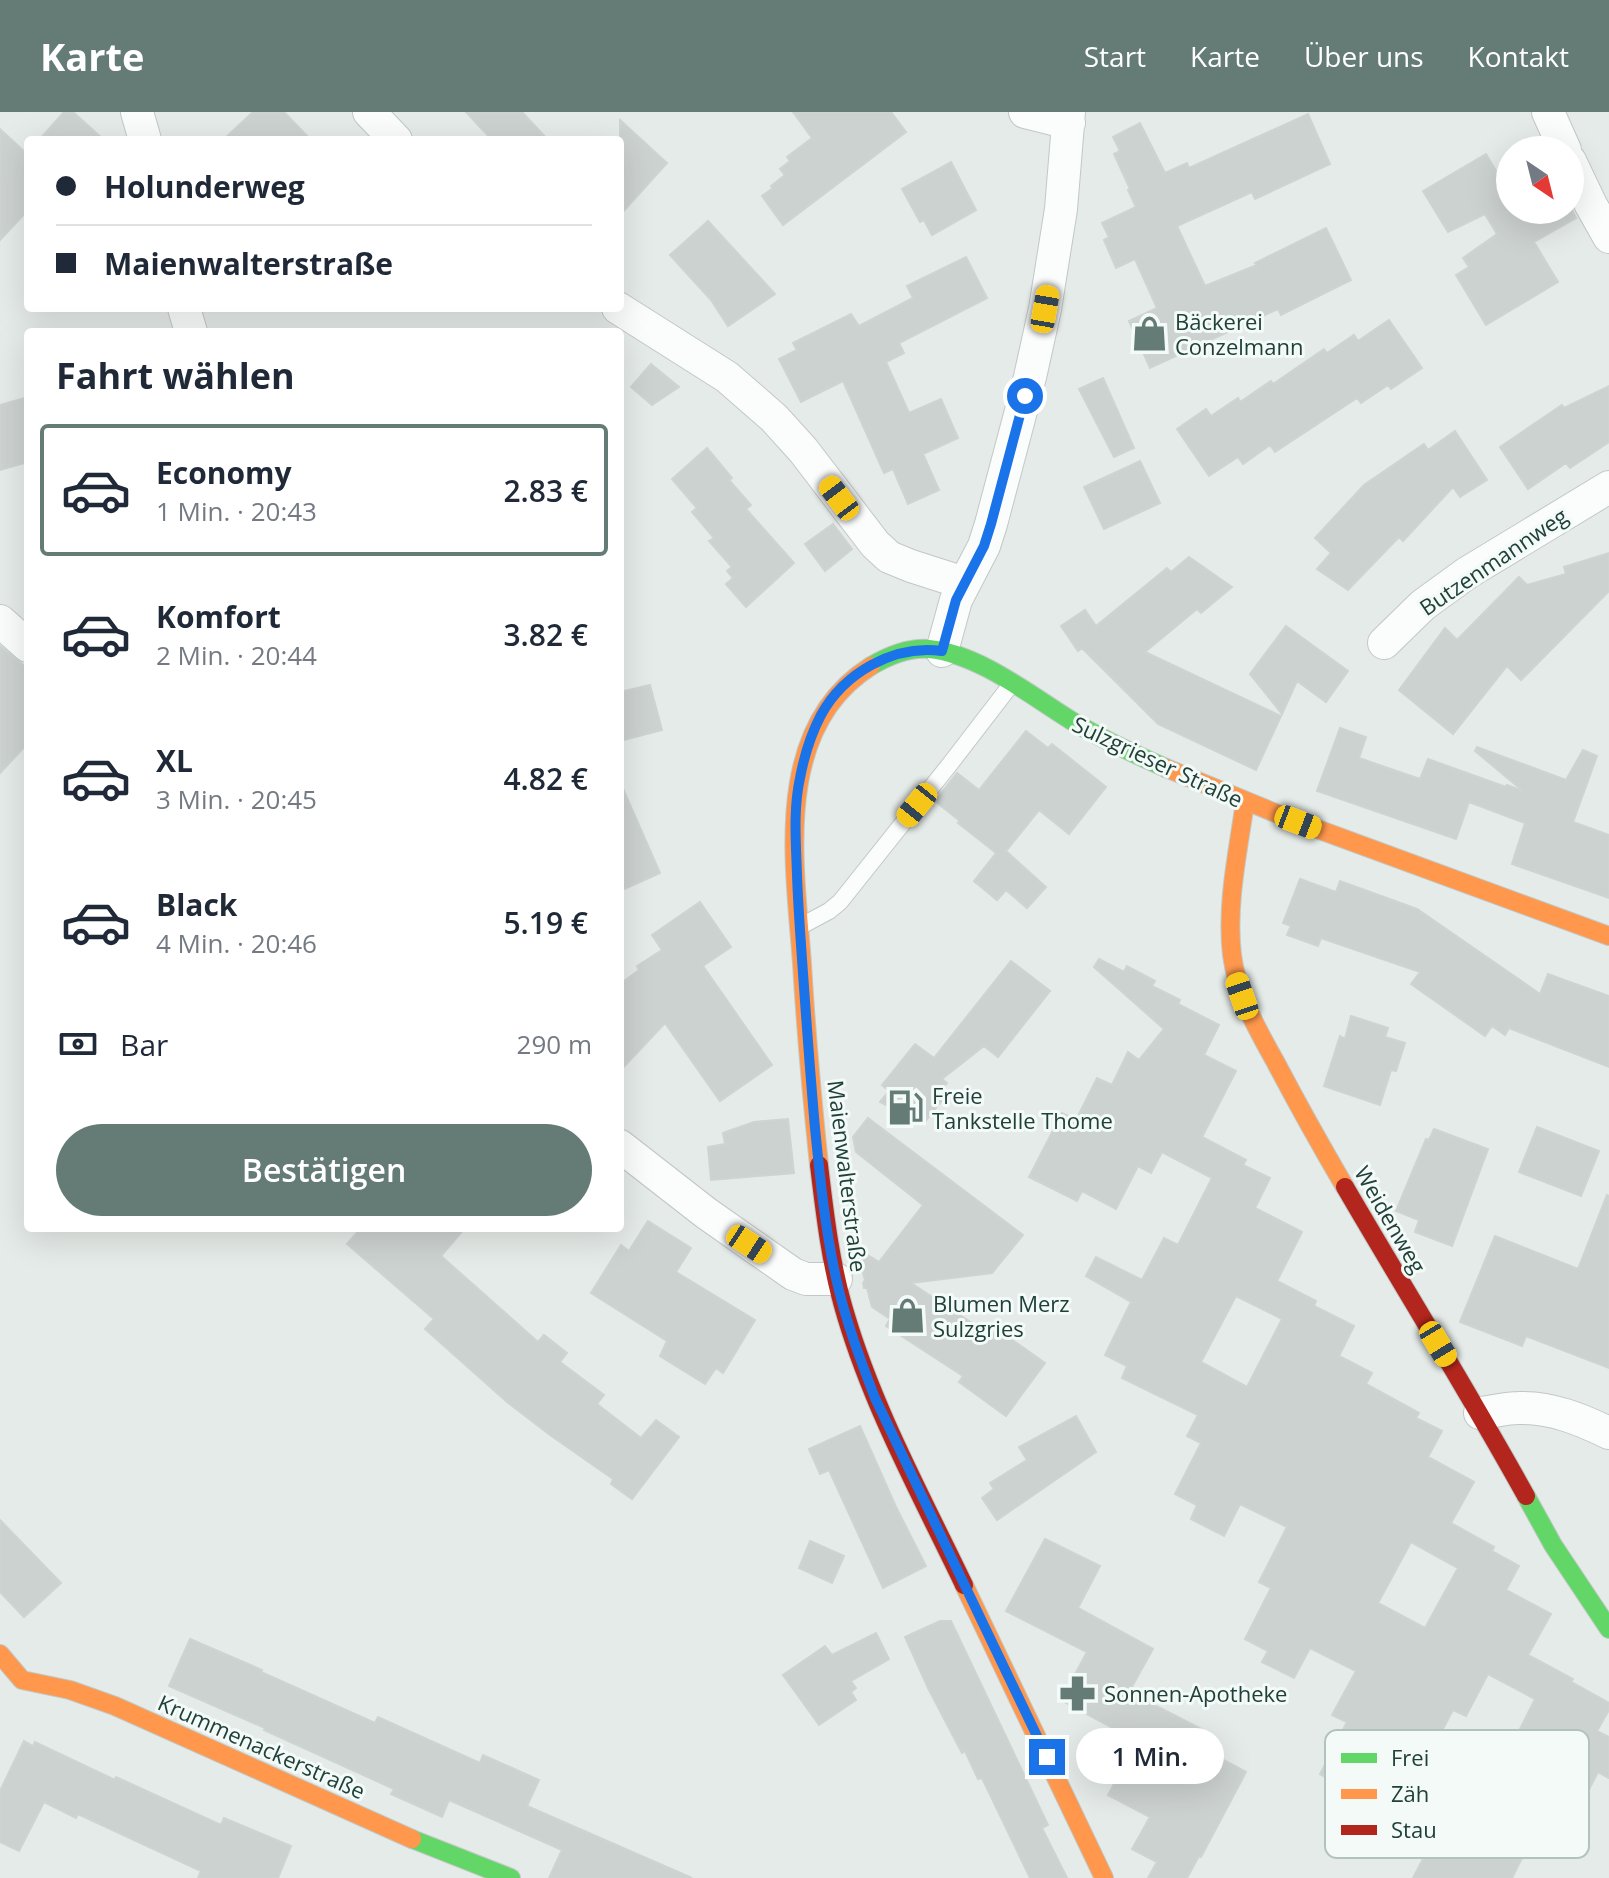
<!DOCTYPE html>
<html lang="de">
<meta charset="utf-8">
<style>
:root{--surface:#fff;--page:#f6f6f7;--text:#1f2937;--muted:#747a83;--line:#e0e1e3;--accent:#657c76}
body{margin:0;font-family:"Open Sans",sans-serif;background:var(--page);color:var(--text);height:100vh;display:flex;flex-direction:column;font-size:30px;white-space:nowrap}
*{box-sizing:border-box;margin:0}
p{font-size:26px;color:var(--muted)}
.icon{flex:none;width:44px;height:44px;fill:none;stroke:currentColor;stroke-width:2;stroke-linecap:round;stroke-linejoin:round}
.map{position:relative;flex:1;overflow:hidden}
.sheet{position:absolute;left:24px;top:216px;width:600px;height:904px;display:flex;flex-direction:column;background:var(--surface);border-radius:8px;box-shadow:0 8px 32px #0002}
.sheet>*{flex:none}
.top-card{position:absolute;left:24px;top:24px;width:600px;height:176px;border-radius:8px;box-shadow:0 8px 32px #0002;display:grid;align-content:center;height:176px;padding:0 32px;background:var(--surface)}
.needle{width:52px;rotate:145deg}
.fabs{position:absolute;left:1496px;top:24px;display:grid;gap:16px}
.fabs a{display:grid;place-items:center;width:88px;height:88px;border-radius:50%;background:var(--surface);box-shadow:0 8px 32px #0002;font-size:40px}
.end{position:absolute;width:36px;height:36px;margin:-18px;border:10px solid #1a73e8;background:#fff;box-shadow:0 0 0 4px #fff}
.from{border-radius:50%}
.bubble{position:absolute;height:56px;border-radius:28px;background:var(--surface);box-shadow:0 8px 32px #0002;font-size:26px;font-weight:600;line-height:56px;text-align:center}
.car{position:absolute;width:24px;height:48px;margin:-24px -12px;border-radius:10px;box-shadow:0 0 6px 2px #0007;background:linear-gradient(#f5c518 24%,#345 0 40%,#f5c518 0 76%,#345 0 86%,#f5c518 0)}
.top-card b{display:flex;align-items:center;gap:28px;height:76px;font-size:30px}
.top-card b+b{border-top:2px solid var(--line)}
.top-card i{width:20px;height:20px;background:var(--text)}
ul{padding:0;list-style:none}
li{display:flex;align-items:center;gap:24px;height:132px;margin:0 16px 12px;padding:0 16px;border:4px solid transparent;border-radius:8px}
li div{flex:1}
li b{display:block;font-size:30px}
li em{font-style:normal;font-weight:600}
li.selected{border-color:var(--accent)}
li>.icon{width:72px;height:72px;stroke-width:1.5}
h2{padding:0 32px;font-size:36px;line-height:96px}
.pay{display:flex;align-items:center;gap:20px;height:88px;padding:0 32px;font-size:30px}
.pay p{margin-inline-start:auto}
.cta{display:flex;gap:16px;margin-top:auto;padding:16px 32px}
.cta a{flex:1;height:92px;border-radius:48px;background:var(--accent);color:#fff;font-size:32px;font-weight:600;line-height:92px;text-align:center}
header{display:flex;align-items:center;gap:48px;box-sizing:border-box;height:112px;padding:0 40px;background:var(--accent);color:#fff}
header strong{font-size:38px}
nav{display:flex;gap:44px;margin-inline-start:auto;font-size:28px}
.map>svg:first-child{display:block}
.building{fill:#ccd2d0;stroke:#ced4d1;stroke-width:2;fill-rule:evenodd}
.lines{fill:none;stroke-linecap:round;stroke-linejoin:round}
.lane-casing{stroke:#c2c8c6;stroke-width:18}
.street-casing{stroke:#c2c8c6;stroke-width:34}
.fast-casing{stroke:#c0c9c6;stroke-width:20}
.slow-casing{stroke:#c0c9c6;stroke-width:20}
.jam-casing{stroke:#c0c9c6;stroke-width:20}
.lane{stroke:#fbfcfc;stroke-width:16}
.street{stroke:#fbfcfc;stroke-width:32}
.fast{stroke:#63d668;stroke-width:18}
.slow{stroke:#ff974d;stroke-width:18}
.jam{stroke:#b3261e;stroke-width:18}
.route{stroke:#1a73e8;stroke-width:10}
.labels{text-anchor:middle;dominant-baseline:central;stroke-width:6;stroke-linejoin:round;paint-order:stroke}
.poi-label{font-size:22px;fill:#204139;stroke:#f3faf7;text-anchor:start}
.street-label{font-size:22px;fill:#204139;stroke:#f3faf7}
.key{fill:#f3faf7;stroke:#b4c2be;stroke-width:2}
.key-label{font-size:22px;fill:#204139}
</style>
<header>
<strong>Karte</strong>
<nav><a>Start</a><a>Karte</a><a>Über uns</a><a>Kontakt</a></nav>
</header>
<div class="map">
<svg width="1609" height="1766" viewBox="0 0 1609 1766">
<rect width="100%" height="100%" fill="#e5ebe8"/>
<!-- building -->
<path class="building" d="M 64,0 L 73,0 L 104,28 L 39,28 Z
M 253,0 L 284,0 L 311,28 L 223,28 Z
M 466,0 L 522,0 L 548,28 L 492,28 Z
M 793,0 L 891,0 L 906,20 L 783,113 L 762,84 L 773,76 L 771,74 L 785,63 L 780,57 L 790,49 L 787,45 L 812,26 Z
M 1308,2 L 1330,52 L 1255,87 L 1252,80 L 1177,114 L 1205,174 L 1257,153 L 1255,151 L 1326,116 L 1351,168 L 1281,203 L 1278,197 L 1150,256 L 1129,209 L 1157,196 L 1135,147 L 1116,156 L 1104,128 L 1109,125 L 1102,111 L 1136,95 L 1128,78 L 1130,77 L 1114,42 L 1120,39 L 1113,25 L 1140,11 L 1165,61 L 1187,51 L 1189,56 Z
M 620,8 L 667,51 L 620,103 Z
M 0,17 L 28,43 L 28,98 L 0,128 Z
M 1486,42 L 1510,82 L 1510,98 L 1572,98 L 1576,106 L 1534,130 L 1558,170 L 1486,213 L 1456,163 L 1469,155 L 1463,146 L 1497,122 L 1485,102 L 1448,120 L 1423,79 Z
M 951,50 L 976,98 L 932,123 L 924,108 L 920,110 L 902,77 Z
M 708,109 L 775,182 L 728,214 L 711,188 L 670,143 Z
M 966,145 L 987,186 L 899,231 L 904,241 L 886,250 L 909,301 L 941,287 L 958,326 L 923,342 L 939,378 L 908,392 L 893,357 L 884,361 L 843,269 L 801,290 L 779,247 L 797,238 L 793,231 L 851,202 L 859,214 L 913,186 L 907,174 Z
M 1389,208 L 1422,256 L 1391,277 L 1388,273 L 1361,291 L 1357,286 L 1275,340 L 1270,333 L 1243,352 L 1238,345 L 1209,364 L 1177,317 L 1206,297 L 1211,304 L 1238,286 L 1240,290 L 1271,269 L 1273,272 L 1324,237 L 1327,241 L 1354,223 L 1358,229 Z
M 651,252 L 679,275 L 652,293 L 631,275 Z
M 1103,266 L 1134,336 L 1114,345 L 1079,277 Z
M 1609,274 L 1609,330 L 1570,356 L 1566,351 L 1528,377 L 1500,335 L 1562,293 L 1564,296 Z
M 28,285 L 28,350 L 0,358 L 0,293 Z
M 1455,319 L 1487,368 L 1460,385 L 1453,375 L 1403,429 L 1399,425 L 1348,478 L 1317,457 L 1331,441 L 1315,426 L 1364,373 L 1424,332 L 1428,338 Z
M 707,336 L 732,366 L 729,368 L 751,393 L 746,397 L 794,451 L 746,495 L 726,472 L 733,466 L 727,459 L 732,455 L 709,429 L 714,426 L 692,400 L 697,396 L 672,367 Z
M 1140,349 L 1160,391 L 1104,417 L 1084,375 Z
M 833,412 L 852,437 L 825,459 L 805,432 Z
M 1609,441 L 1609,479 L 1521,568 L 1507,554 L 1453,622 L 1399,578 L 1445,516 L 1457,528 L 1519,465 L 1527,473 L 1566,462 L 1564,455 Z
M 1189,445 L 1232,475 L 1201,501 L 1197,497 L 1145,540 L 1281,604 L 1256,658 L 1158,612 L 1082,536 L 1078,539 L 1061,514 L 1085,498 L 1096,514 L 1167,456 L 1171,460 Z
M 1286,514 L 1348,559 L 1326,590 L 1297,569 L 1282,602 L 1250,562 Z
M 0,534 L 28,557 L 28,631 L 0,661 Z
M 650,573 L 662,618 L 620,629 L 620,580 Z
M 1340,616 L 1366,625 L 1359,646 L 1420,667 L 1428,647 L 1506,675 L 1507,673 L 1523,679 L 1475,639 L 1477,635 L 1566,668 L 1583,638 L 1597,644 L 1573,710 L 1609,723 L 1609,786 L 1512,752 L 1525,711 L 1469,690 L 1456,727 L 1317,679 Z
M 1026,619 L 1048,636 L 1052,632 L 1106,675 L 1069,722 L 1039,698 L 1006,739 L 1046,775 L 1027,796 L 1006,778 L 997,788 L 974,769 L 996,741 L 958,711 L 960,709 L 935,689 L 957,661 L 979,678 Z
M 620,670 L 660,761 L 620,779 Z
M 1300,767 L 1336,780 L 1340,769 L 1417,797 L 1540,882 L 1548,862 L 1609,884 L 1609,955 L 1509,916 L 1505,923 L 1492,914 L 1485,924 L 1411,872 L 1420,860 L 1321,826 L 1318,834 L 1287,823 L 1291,814 L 1283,811 Z
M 700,790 L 731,835 L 703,854 L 772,953 L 720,989 L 665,911 L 620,959 L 620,872 L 639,858 L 637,854 L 662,838 L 652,823 Z
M 1099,847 L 1124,860 L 1127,854 L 1155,869 L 1152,874 L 1180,888 L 1178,892 L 1219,913 L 1204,943 L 1236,959 L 1202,1025 L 1246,1048 L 1243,1053 L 1270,1066 L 1255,1096 L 1302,1120 L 1277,1169 L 1316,1189 L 1314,1194 L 1354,1214 L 1339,1244 L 1372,1261 L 1366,1272 L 1419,1301 L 1416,1306 L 1442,1319 L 1428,1345 L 1474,1370 L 1451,1411 L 1494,1435 L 1492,1439 L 1519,1454 L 1506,1478 L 1551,1502 L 1528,1543 L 1573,1567 L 1571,1570 L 1609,1591 L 1609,1598 L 1597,1619 L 1609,1625 L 1609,1666 L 1598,1660 L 1577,1701 L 1565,1695 L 1543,1737 L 1530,1730 L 1512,1766 L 1413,1766 L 1425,1743 L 1409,1736 L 1431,1695 L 1385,1670 L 1368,1702 L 1335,1685 L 1341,1674 L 1320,1662 L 1347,1610 L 1332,1603 L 1356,1559 L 1310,1536 L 1294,1566 L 1262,1550 L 1268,1539 L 1245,1527 L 1271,1476 L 1259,1470 L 1287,1415 L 1240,1392 L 1224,1424 L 1191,1407 L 1197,1393 L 1175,1382 L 1201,1331 L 1187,1324 L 1198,1303 L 1122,1266 L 1127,1254 L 1105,1243 L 1131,1190 L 1086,1164 L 1096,1145 L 1142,1168 L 1164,1126 L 1178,1133 L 1212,1066 L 1162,1040 L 1151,1061 L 1138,1054 L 1116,1097 L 1082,1079 L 1077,1089 L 1029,1065 L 1062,1001 L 1076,1008 L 1097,966 L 1112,973 L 1128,940 L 1139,948 L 1164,917 L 1094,855 ZM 1236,1184 L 1282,1207 L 1247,1275 L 1201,1250 ZM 1411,1430 L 1458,1456 L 1425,1516 L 1378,1491 ZM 1488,1562 L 1535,1587 L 1504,1649 L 1489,1641 L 1466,1683 L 1420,1660 L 1453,1598 L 1466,1604 Z
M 1011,849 L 1050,879 L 998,945 L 984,934 L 942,967 L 947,971 L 939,982 L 944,986 L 923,1012 L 880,990 L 889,979 L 882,973 L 915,932 L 934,946 Z
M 1351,904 L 1388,916 L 1385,925 L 1405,931 L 1396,959 L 1391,958 L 1380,993 L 1324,974 L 1340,924 L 1345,927 Z
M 868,1006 L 1023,1123 L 992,1161 L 911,1171 L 992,1224 L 997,1217 L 1045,1251 L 1006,1304 L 959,1270 L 963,1264 L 886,1214 L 890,1207 L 872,1195 L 867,1176 L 864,1176 L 863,1171 L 865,1168 L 856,1136 L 879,1150 L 923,1093 L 856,1040 L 853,1025 Z
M 788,1007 L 794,1061 L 711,1068 L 708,1035 L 725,1032 L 723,1021 L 754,1010 Z
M 1537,1015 L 1599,1039 L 1581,1084 L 1519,1060 Z
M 1434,1017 L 1488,1037 L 1452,1134 L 1415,1120 L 1419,1108 L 1396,1099 L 1426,1027 L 1429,1028 Z
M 1607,1083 L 1609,1084 L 1609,1256 L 1526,1224 L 1522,1234 L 1460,1210 L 1495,1124 L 1578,1157 Z
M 648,1109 L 691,1136 L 676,1160 L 755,1208 L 723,1261 L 716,1256 L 705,1272 L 660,1244 L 667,1229 L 591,1181 L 621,1133 L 629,1139 Z
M 361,1116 L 465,1116 L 441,1144 L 538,1230 L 544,1223 L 567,1241 L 560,1250 L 604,1283 L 597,1292 L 641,1326 L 656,1308 L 679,1325 L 632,1387 L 611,1372 L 613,1367 L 550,1323 L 507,1290 L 425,1217 L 434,1207 L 347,1132 Z
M 1076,1304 L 1096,1340 L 997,1408 L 982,1386 L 994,1377 L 990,1371 L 1027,1348 L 1019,1335 Z
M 860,1314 L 896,1395 L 926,1454 L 883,1476 L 829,1358 L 820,1362 L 809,1337 Z
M 0,1408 L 61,1471 L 24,1505 L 0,1480 Z
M 1045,1427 L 1100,1454 L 1078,1496 L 1153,1537 L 1129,1580 L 1209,1621 L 1201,1636 L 1246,1660 L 1201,1745 L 1199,1744 L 1187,1766 L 1148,1766 L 1157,1750 L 1132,1737 L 1150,1705 L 1108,1683 L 1137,1629 L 1061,1588 L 1087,1540 L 1006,1499 Z
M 810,1429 L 844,1444 L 832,1471 L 799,1456 Z
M 940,1509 L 951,1509 L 1048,1713 L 1042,1716 L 1067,1766 L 1030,1766 L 982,1666 L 978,1667 L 965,1639 L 962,1641 L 928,1576 L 905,1525 Z
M 876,1521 L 889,1547 L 851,1569 L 856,1576 L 851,1580 L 856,1588 L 819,1613 L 783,1563 L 825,1534 L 832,1543 Z
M 190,1527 L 262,1558 L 261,1560 L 375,1611 L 378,1605 L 480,1651 L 483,1643 L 539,1668 L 527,1694 L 692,1766 L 549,1766 L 562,1738 L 449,1688 L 442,1705 L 391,1682 L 394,1677 L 264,1618 L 265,1616 L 169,1574 Z
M 24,1629 L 33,1634 L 35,1630 L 115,1668 L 116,1665 L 221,1713 L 224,1706 L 291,1734 L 278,1766 L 198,1766 L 201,1759 L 78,1702 L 76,1706 L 44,1690 L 19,1739 L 0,1730 L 0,1679 Z"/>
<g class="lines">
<defs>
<path id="lane" d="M 801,814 L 829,799 L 840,790 L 950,652 L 1010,574"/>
<path id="street" d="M 137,0 L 145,28
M 369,0 L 396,28
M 1025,0 L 1069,11
M 1548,0 L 1565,38
M 1570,49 L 1591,93 L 1609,125
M 184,196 L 191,220
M 618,196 L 727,265 L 774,306 L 803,338 L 875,432 L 889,445 L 911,454 L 964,471
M 0,509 L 28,534
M 1384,531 L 1423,493 L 1467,461 L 1609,375
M 942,539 L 956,488 L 984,434 L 991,412 L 1030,265 L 1045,197 L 1061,97 L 1069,0
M 620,1034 L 706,1101 L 793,1162 L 806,1167 L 836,1167
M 1480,1301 C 1493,1300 1506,1296 1518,1296 C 1551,1295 1580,1307 1609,1321"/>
<path id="fast" d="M 871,554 C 888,544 908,535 929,537 C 979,542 1030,583 1072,609 C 1102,627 1134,642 1166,656
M 1526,1384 L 1553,1433 L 1609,1517
M 412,1727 L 511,1766"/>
<path id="slow" d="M 1166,656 L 1290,707 L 1609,824
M 1245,690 C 1238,740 1226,793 1232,843 C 1237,882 1257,917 1276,951 C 1298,993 1321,1034 1345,1075
M 819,1053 C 812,986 806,919 802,852 C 795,753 771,617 871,554
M 964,1473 L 1104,1766
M 0,1542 L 22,1568 L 70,1578 L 115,1594 L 412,1727"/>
<path id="jam" d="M 819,1053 C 825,1104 831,1155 846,1204 C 874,1298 922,1385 964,1473
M 1345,1075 C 1405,1178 1468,1279 1526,1384"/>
</defs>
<!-- lane casing -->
<use href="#lane" class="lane-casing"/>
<!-- street casing -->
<use href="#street" class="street-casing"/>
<!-- fast casing -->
<use href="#fast" class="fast-casing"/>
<!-- slow casing -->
<use href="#slow" class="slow-casing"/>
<!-- jam casing -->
<use href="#jam" class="jam-casing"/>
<!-- lane -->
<use href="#lane" class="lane"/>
<!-- street -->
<use href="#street" class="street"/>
<!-- fast -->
<use href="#fast" class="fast"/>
<!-- slow -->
<use href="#slow" class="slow"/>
<!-- jam -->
<use href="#jam" class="jam"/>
</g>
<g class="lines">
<!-- route -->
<path class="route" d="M 1025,284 L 991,412 L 984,434 L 956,488 L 942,539 C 894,532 844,561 821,603 C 811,622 804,645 800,666 C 793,698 796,731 797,763 C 798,791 800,819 802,847 C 806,904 810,960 815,1016 C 820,1066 825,1116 836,1166 C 845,1207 860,1247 875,1286 L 1047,1645"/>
</g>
<!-- icons -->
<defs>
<symbol id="shop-bare" viewBox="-9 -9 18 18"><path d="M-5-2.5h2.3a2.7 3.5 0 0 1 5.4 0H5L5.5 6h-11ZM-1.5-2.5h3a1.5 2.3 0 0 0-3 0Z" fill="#657c76" stroke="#f3faf7" stroke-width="2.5" paint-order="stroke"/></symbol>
<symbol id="fuel-bare" viewBox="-9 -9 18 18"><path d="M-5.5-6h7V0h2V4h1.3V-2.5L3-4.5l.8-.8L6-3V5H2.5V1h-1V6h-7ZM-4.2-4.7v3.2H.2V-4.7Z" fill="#657c76" stroke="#f3faf7" stroke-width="2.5" paint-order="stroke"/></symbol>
<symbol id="pharmacy-bare" viewBox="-9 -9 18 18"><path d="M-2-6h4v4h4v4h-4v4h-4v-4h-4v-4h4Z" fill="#657c76" stroke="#f3faf7" stroke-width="2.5" paint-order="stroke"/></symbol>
</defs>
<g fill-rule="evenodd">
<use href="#shop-bare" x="1124" y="196" width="51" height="51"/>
<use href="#fuel-bare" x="880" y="970" width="51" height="51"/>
<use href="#shop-bare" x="882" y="1178" width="51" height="51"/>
<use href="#pharmacy-bare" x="1052" y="1556" width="51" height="51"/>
</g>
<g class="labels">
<!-- poi labels -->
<g class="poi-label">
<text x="1175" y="209">Bäckerei<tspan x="1175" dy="25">Conzelmann</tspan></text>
<text x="932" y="983">Freie<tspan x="932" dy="25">Tankstelle Thome</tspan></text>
<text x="933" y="1191">Blumen Merz<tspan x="933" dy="25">Sulzgries</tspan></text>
<text x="1104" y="1581">Sonnen-Apotheke</text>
</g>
<!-- street labels -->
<g class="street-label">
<text transform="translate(1493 449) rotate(-34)">Butzenmannweg</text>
<text transform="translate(1158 649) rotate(25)">Sulzgrieser Straße</text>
<text transform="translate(848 1064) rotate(83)">Maienwalterstraße</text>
<text transform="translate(1391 1107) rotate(60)">Weidenweg</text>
<text transform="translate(262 1634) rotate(24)">Krummenackerstraße</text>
</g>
</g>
<!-- legend -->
<rect x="1325" y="1618" width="264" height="128" rx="12" class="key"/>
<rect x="1341" y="1641" width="36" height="10" fill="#63d668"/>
<rect x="1341" y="1677" width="36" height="10" fill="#ff974d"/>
<rect x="1341" y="1713" width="36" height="10" fill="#b3261e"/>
<g class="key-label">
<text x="1391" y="1654">Frei</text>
<text x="1391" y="1690">Zäh</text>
<text x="1391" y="1726">Stau</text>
</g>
</svg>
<div class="fabs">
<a><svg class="needle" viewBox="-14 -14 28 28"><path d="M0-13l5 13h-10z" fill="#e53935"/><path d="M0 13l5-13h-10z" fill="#747a83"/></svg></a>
</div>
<i class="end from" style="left:1025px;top:284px"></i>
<i class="end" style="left:1047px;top:1645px"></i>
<div class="bubble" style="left:1076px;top:1616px;width:148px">1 Min.</div>
<i class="car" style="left:1045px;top:197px;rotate:10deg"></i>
<i class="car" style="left:839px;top:386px;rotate:323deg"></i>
<i class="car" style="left:917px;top:693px;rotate:219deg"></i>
<i class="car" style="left:1298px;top:710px;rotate:111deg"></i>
<i class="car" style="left:1242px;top:884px;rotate:341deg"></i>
<i class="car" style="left:749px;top:1132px;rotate:123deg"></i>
<i class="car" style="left:1438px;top:1232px;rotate:149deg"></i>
<div class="top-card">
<b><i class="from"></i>Holunderweg</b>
<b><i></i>Maienwalterstraße</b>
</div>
<section class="sheet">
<h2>Fahrt wählen</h2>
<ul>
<li class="selected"><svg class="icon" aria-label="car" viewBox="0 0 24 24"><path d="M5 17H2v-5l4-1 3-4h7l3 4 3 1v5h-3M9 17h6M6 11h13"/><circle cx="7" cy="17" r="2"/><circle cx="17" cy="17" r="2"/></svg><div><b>Economy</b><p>1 Min. · 20:43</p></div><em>2.83 €</em></li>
<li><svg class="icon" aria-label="car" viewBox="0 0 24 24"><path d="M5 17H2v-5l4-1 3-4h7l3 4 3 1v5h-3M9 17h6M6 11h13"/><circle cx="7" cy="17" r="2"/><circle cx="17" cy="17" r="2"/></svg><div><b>Komfort</b><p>2 Min. · 20:44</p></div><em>3.82 €</em></li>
<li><svg class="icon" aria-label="car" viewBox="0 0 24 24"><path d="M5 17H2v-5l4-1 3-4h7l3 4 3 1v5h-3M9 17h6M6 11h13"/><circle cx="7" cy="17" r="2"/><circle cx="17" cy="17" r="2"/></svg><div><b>XL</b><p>3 Min. · 20:45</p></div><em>4.82 €</em></li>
<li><svg class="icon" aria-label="car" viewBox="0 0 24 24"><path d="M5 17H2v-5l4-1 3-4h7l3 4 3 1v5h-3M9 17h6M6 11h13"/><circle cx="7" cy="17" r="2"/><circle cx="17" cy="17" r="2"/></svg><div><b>Black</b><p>4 Min. · 20:46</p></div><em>5.19 €</em></li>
</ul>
<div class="pay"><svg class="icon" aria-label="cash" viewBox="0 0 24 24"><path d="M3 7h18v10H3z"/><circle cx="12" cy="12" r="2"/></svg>Bar<p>290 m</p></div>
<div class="cta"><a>Bestätigen</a></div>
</section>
</div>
